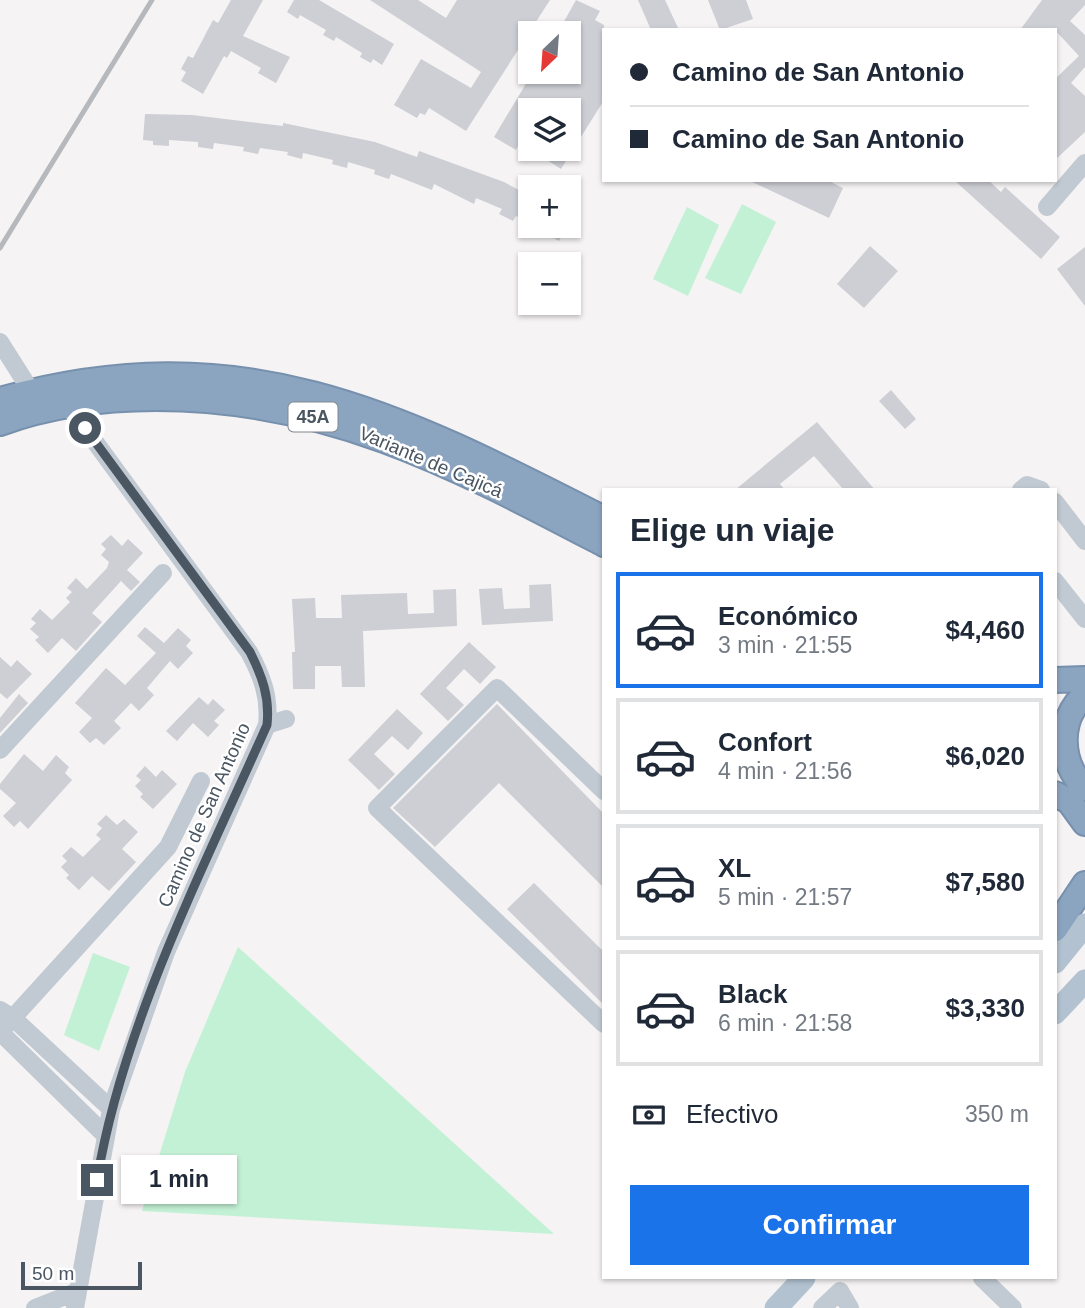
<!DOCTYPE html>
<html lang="es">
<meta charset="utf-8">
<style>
:root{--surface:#fff;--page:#f2f2f3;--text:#1f2937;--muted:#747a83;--line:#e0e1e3;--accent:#1a73e8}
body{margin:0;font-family:Helvetica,sans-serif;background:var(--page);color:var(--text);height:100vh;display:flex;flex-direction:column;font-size:26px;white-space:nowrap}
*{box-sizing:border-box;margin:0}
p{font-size:23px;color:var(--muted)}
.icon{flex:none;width:38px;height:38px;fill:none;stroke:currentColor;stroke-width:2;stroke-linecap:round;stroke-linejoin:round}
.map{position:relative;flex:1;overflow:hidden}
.panel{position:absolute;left:602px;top:488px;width:455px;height:791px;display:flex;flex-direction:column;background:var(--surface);border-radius:0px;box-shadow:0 2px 5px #0004}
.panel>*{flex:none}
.hud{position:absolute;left:602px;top:28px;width:455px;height:154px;border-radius:0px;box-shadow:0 2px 5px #0004;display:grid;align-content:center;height:154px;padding:0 28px;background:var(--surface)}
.needle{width:46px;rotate:205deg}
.buttons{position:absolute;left:518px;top:21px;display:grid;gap:14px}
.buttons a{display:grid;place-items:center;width:63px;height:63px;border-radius:0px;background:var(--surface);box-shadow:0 2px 5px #0004;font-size:35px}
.scale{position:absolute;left:21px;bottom:18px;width:121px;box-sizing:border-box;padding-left:7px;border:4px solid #4a5661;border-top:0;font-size:19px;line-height:24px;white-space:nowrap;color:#4a5661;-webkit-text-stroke:5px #fff;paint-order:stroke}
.end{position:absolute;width:32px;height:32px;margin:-16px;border:9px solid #4a5661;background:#fff;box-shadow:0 0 0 4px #fff}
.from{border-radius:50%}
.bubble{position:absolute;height:49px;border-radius:0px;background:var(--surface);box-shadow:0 2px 5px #0004;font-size:23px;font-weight:700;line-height:49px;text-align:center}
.hud b{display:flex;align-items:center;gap:24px;height:66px;font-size:26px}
.hud b+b{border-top:2px solid var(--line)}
.hud i{width:18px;height:18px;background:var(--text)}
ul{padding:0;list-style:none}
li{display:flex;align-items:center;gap:21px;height:116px;margin:0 14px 10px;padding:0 14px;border:4px solid var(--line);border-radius:0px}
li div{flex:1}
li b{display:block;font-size:26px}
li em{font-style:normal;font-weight:700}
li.current{border-color:var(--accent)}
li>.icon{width:63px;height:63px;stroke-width:1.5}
h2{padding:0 28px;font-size:32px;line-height:84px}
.pay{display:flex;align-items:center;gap:18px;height:77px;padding:0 28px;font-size:26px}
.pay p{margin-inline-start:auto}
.primary-button{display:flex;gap:14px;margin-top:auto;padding:14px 28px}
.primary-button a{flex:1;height:80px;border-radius:0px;background:var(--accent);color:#fff;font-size:28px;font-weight:700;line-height:80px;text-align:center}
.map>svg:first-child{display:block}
.green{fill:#c3f1d5}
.building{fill:#cdcfd5;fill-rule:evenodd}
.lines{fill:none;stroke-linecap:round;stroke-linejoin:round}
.highway-casing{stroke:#7690ad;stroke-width:28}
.minor{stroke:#c1cad2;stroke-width:18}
.major{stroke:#b3c2d1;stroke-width:23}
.highway{stroke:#8ba5c1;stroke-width:24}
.rail{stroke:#b5b8bd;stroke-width:5}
.route{stroke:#4a5661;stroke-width:9}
.labels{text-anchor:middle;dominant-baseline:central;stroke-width:5;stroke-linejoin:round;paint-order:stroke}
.shield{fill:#fff;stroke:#808990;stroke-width:2}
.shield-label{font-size:18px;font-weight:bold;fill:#4a5661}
.street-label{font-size:19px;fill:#4a5661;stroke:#fff}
</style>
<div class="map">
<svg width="1085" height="1308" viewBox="0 0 1085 1308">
<rect width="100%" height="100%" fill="#f5f3f3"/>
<!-- green -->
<path class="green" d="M 742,204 L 776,222 L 741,294 L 705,278 Z
M 687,207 L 719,225 L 688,296 L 653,279 Z
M 238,947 L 554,1234 L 142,1211 L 185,1072 Z
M 93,953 L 130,967 L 99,1051 L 64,1035 Z"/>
<!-- building -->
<path class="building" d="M 231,0 L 263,0 L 243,36 L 290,57 L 276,83 L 258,73 L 261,68 L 231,51 L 227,58 L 224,56 L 203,94 L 181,81 L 186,72 L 181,69 L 188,56 L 193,58 L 213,20 L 218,23 Z
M 294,0 L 319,0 L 394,44 L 382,65 L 373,59 L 371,63 L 360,57 L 362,53 L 336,37 L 334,41 L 323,35 L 326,30 L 300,15 L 298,19 L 287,12 Z
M 370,0 L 418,0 L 446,18 L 457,0 L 550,0 L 466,131 L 429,108 L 425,115 L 420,113 L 417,118 L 394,105 L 421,59 L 471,88 L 481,72 Z
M 576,0 L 600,11 L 595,20 L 604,25 L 604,100 L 561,169 L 525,146 L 519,144 L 516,150 L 494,137 L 533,72 L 569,72 L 569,30 L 562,25 ZM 530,110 L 569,110 L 569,149 L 530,149 Z
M 638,0 L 665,0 L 679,30 L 651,30 Z
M 708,0 L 746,0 L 753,19 L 720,30 Z
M 1042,0 L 1085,0 L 1085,5 L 1070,21 L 1085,35 L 1085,67 L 1071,83 L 1085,96 L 1085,132 L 1055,160 L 1055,79 L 1079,56 L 1055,30 L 1020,30 Z
M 145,114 L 192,115 L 283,126 L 283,123 L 375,142 L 417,157 L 419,151 L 504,182 L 530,196 L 530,205 L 523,219 L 516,216 L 513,221 L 499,214 L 502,209 L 476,198 L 474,204 L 434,184 L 432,190 L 391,174 L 389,179 L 374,174 L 375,170 L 348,162 L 347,168 L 332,164 L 333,160 L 303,153 L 302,159 L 287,155 L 288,152 L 260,148 L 258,154 L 243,151 L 244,147 L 214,143 L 213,149 L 198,147 L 198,142 L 169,140 L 169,146 L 153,145 L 153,141 L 143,140 Z
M 748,180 L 827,180 L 843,188 L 829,218 Z
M 954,180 L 988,180 L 1001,192 L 1005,187 L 1060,237 L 1041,259 Z
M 531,226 L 567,226 L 559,241 Z
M 870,246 L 898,271 L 864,308 L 837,284 Z
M 1085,247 L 1085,306 L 1057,269 Z
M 891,390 L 916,419 L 905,429 L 879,401 Z
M 817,422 L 875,490 L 844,490 L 814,456 L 780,484 L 785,490 L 735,490 Z
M 111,535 L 122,546 L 128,539 L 143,553 L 127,570 L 140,582 L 131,591 L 121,581 L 92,613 L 102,622 L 76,651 L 62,638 L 48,653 L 35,640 L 39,637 L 30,629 L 36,623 L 31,619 L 40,609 L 52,620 L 70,602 L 66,598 L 72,592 L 67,588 L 76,578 L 87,589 L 107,568 L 109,562 L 101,555 L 106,549 L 101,544 Z
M 551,584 L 553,621 L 482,625 L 479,589 L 502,588 L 504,609 L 530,608 L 529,585 Z
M 456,589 L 457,626 L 363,631 L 365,687 L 342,687 L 341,666 L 315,666 L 315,689 L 293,689 L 292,652 L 295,652 L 292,599 L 315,598 L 316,618 L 342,618 L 341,595 L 407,593 L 408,614 L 434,613 L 433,590 Z
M 145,627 L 164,643 L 178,628 L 191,640 L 186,646 L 193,653 L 178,669 L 170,661 L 147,688 L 154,695 L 139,711 L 131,703 L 114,721 L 121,728 L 104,745 L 96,738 L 90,743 L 79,732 L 92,718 L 75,703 L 106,668 L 125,685 L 156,653 L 137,636 Z
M 469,642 L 496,667 L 480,684 L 464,669 L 446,688 L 464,705 L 448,721 L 420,694 Z
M 0,657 L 11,667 L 17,660 L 32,674 L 7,699 L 0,693 Z
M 19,694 L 28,703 L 0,733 L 0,718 Z
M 199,697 L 208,705 L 213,699 L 225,710 L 214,721 L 219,725 L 208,737 L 193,723 L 177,741 L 166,731 Z
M 497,704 L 604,814 L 604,888 L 499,783 L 435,847 L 393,808 Z
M 397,709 L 423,733 L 408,750 L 392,736 L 374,754 L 395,774 L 379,790 L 348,760 Z
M 24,754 L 43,771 L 56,755 L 69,767 L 65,773 L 72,780 L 28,829 L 20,821 L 14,827 L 3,816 L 16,803 L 0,789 L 0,784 Z
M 145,766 L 156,777 L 162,770 L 177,784 L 153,809 L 140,797 L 143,794 L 135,786 L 141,780 L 136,776 Z
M 106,815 L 117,825 L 124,819 L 138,832 L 122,849 L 136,862 L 109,891 L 92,876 L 79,890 L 66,878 L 69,875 L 61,867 L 67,861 L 62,856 L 71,847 L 83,857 L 101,839 L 96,835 L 102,828 L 97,824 Z
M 534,883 L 604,952 L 604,1005 L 507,909 Z"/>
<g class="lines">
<defs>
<path id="highway" d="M 0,400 C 240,333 395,412 604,519
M 0,423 C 49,405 104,398 156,398 C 329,398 455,466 604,544
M 1055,680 L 1085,679
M 1085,695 C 1057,719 1059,763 1085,788
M 1055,794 L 1069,801 L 1085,823
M 1055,929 L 1085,884"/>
</defs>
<!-- highway casing -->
<use href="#highway" class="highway-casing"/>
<!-- minor -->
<path class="minor" d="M 1047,207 L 1085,163
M 0,342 L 31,391
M 68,405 L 249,652 C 262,676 270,697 267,725 L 166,952 L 111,1109 L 75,1308
M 1021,490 L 1027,485 L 1041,490
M 1055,502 L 1085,541
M 1055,581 L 1085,619
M 267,725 L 286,719
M 0,750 L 163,573
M 604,791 L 497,688 L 377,808 L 604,1024
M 0,1010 L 13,1018 L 111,1109
M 0,1032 L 168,847 L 201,781
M 0,1032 L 104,1134
M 982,1278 L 1013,1308
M 35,1308 L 78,1291
M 822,1308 L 840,1291 L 850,1308"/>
<!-- major -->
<path class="major" d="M 1055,962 L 1085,925
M 1055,1013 L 1085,981
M 776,1308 L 804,1278"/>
<!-- highway -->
<use href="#highway" class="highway"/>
<!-- rail -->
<path class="rail" d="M 0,248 L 152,0"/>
</g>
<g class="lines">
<!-- route -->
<path class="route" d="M 85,428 L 250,652 C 262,676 270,697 267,725 C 203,869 123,1024 97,1180"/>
</g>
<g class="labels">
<!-- shield labels -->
<rect class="shield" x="288.5" y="402.5" width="49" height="29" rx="5"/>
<g class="shield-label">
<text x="313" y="417">45A</text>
</g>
<!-- street labels -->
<g class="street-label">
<text transform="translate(431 462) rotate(23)">Variante de Cajicá</text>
<text transform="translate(204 815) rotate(-66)">Camino de San Antonio</text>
</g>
</g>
</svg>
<div class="buttons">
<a><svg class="needle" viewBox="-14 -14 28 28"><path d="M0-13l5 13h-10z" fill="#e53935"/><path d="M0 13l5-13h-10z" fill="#747a83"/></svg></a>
<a><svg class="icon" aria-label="layers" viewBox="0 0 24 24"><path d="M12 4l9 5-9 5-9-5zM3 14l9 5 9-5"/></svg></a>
<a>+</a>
<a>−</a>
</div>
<div class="scale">50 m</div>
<i class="end from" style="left:85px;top:428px"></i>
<i class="end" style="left:97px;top:1180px"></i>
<div class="bubble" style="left:121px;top:1155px;width:116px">1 min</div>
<div class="hud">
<b><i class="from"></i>Camino de San Antonio</b>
<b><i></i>Camino de San Antonio</b>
</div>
<section class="panel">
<h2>Elige un viaje</h2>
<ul>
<li class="current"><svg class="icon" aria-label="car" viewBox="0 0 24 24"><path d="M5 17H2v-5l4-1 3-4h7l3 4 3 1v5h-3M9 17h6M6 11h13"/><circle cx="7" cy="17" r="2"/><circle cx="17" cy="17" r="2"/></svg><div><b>Económico</b><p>3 min · 21:55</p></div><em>$4,460</em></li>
<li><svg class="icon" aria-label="car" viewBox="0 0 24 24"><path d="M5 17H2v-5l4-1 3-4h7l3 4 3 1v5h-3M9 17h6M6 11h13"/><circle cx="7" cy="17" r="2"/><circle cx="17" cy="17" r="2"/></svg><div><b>Confort</b><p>4 min · 21:56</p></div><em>$6,020</em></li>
<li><svg class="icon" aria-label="car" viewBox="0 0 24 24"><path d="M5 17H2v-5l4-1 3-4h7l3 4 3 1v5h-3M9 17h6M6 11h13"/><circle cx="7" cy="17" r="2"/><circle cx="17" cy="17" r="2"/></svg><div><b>XL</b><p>5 min · 21:57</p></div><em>$7,580</em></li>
<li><svg class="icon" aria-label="car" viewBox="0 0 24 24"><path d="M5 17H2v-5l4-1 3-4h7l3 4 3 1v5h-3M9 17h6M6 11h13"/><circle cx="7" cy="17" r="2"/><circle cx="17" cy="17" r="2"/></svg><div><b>Black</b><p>6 min · 21:58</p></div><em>$3,330</em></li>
</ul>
<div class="pay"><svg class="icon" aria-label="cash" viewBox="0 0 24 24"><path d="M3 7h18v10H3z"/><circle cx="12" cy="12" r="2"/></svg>Efectivo<p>350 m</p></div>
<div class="primary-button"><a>Confirmar</a></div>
</section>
</div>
